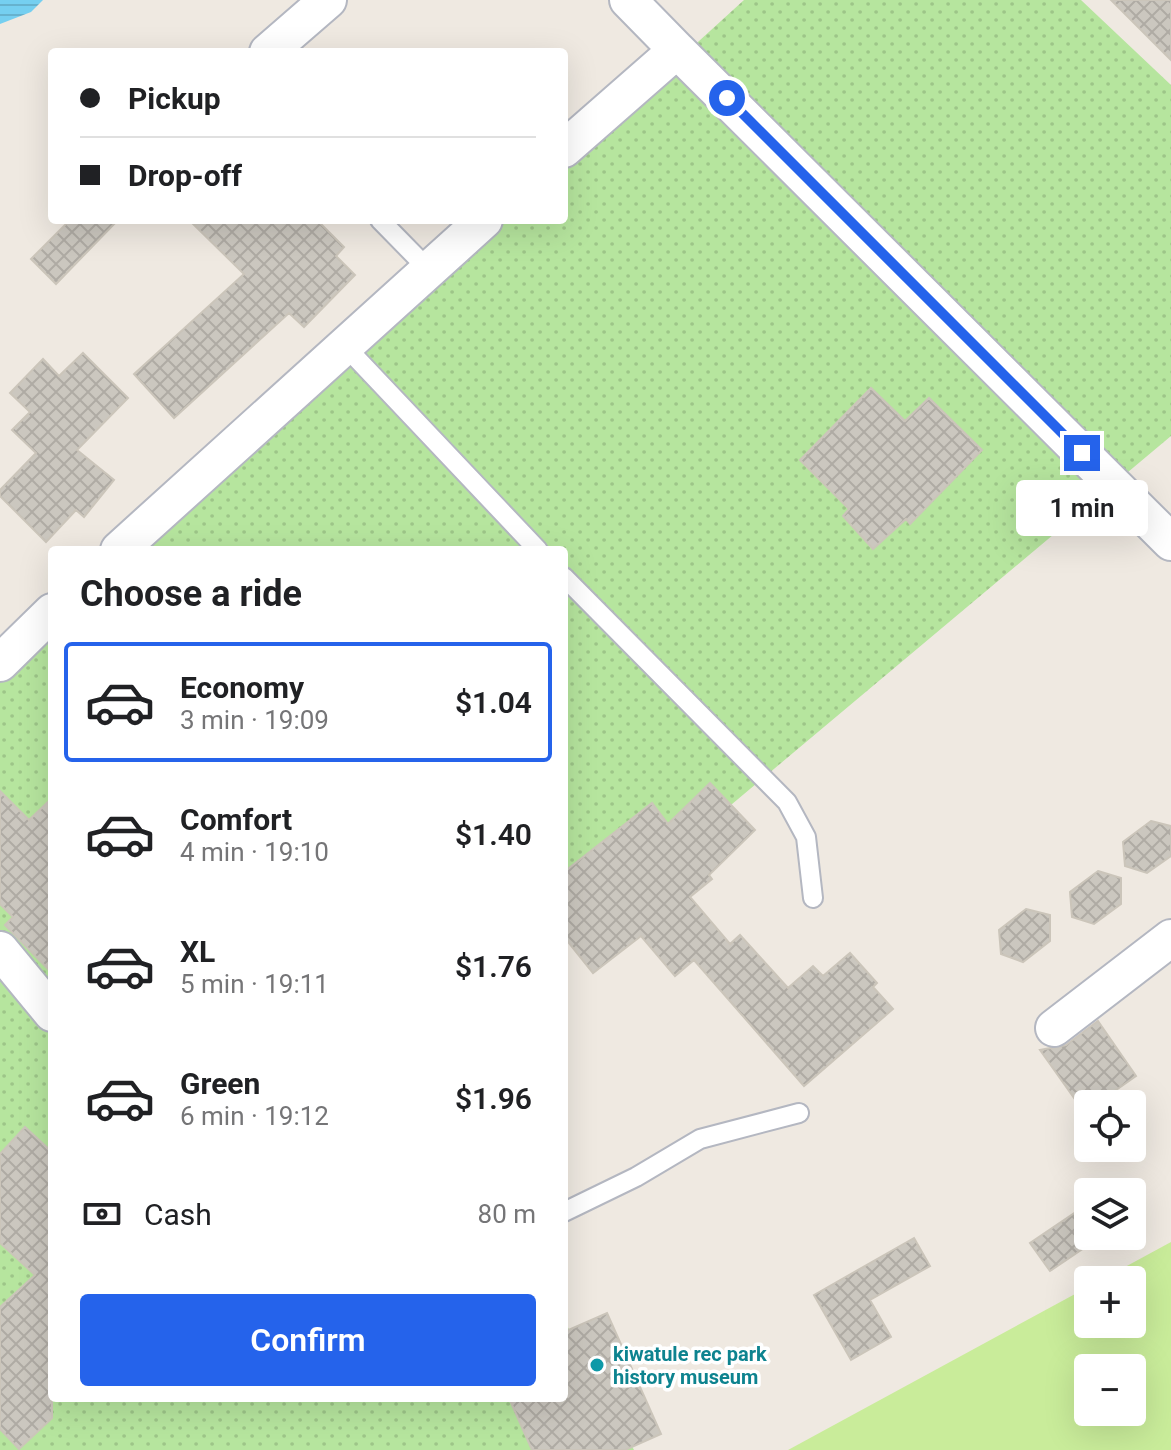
<!DOCTYPE html>
<meta charset="utf-8">
<style>
:root{--surface:#fff;--page:#f6f6f6;--text:#202124;--muted:#757577;--line:#e0e0e0;--accent:#2563eb}
body{margin:0;font-family:Roboto,sans-serif;background:var(--page);color:var(--text);height:100vh;display:flex;flex-direction:column;font-size:30px;white-space:nowrap}
*{box-sizing:border-box;margin:0}
p{font-size:26px;color:var(--muted)}
.icon{flex:none;width:44px;height:44px;fill:none;stroke:currentColor;stroke-width:2;stroke-linecap:round;stroke-linejoin:round}
.map{position:relative;flex:1;overflow:hidden}
.drawer{position:absolute;left:48px;top:546px;width:520px;height:856px;display:flex;flex-direction:column;background:var(--surface);border-radius:8px;box-shadow:0 8px 32px #0002}
.drawer>*{flex:none}
.banner{position:absolute;left:48px;top:48px;width:520px;height:176px;border-radius:8px;box-shadow:0 8px 32px #0002;display:grid;align-content:center;height:176px;padding:0 32px;background:var(--surface)}
.controls{position:absolute;left:1074px;top:1090px;display:grid;gap:16px}
.controls a{display:grid;place-items:center;width:72px;height:72px;border-radius:8px;background:var(--surface);box-shadow:0 8px 32px #0002;font-size:40px}
.end{position:absolute;width:36px;height:36px;margin:-18px;border:10px solid #2563eb;background:#fff;box-shadow:0 0 0 4px #fff}
.from{border-radius:50%}
.bubble{position:absolute;height:56px;border-radius:8px;background:var(--surface);box-shadow:0 8px 32px #0002;font-size:26px;font-weight:600;line-height:56px;text-align:center}
.banner b{display:flex;align-items:center;gap:28px;height:76px;font-size:30px}
.banner b+b{border-top:2px solid var(--line)}
.banner i{width:20px;height:20px;background:var(--text)}
ul{padding:0;list-style:none}
li{display:flex;align-items:center;gap:24px;height:120px;margin:0 16px 12px;padding:0 16px;border:4px solid transparent;border-radius:8px}
li div{flex:1}
li b{display:block;font-size:30px}
li em{font-style:normal;font-weight:600}
li.selected{border-color:var(--accent)}
li>.icon{width:72px;height:72px;stroke-width:1.5}
h2{padding:0 32px;font-size:36px;line-height:96px}
.pay{display:flex;align-items:center;gap:20px;height:88px;padding:0 32px;font-size:30px}
.pay p{margin-inline-start:auto}
.cta{display:flex;gap:16px;margin-top:auto;padding:16px 32px}
.cta a{flex:1;height:92px;border-radius:8px;background:var(--accent);color:#fff;font-size:32px;font-weight:600;line-height:92px;text-align:center}
.map>svg:first-child{display:block}
.park{fill:url(#park-dots)}
.pitch{fill:#c9ec9a;fill-rule:evenodd}
.water{fill:url(#water-rules)}
.building{fill:url(#building-cross-hatch);stroke:#cbc5ba;stroke-width:2}
.lines{fill:none;stroke-linecap:round;stroke-linejoin:round}
.lane-casing{stroke:#b4b7c1;stroke-width:22}
.street-casing{stroke:#b4b7c1;stroke-width:40}
.lane{stroke:#fff;stroke-width:18}
.street{stroke:#fff;stroke-width:36}
.route{stroke:#2563eb;stroke-width:10}
.culture-dot{fill:#0f9aa8;stroke:#fff;stroke-width:3}
.labels{text-anchor:middle;dominant-baseline:central;stroke-width:7;stroke-linejoin:round;paint-order:stroke}
.culture-label{font-size:20px;font-weight:bold;fill:#0d838f;stroke:#fff;text-anchor:start}
</style>
<div class="map">
<svg width="1171" height="1450" viewBox="0 0 1171 1450">
<defs>
<pattern id="park-dots" width="8" height="8" patternUnits="userSpaceOnUse" patternTransform="scale(2)"><rect width="8" height="8" fill="#b6e59e"/><path d="M2 2h.1M6 6h.1" fill="none" stroke="#9dc588" stroke-width="1.8" stroke-linecap="round"/></pattern>
<pattern id="water-rules" width="6" height="5" patternUnits="userSpaceOnUse" patternTransform="scale(2)"><rect width="6" height="5" fill="#75cff0"/><path d="M0 2.5h6" fill="none" stroke="#66b2ce"/></pattern>
<pattern id="building-cross-hatch" width="8" height="8" patternUnits="userSpaceOnUse" patternTransform="scale(2)"><rect width="8" height="8" fill="#cbc7bf"/><path d="M0 0l8 8M0 8l8-8" fill="none" stroke="#afaba4"/></pattern>
</defs>
<rect width="100%" height="100%" fill="#efe9e1"/>
<!-- park -->
<path class="park" d="M 744,0 L 1081,0 L 1171,85 L 1171,436 L 564,945 L 564,550 L 142,550 L 503,220 L 564,220 L 564,164 Z
M 52,633 L 52,1398 L 564,1398 L 564,1320 L 634,1450 L 0,1450 L 0,680 Z"/>
<!-- pitch -->
<path class="pitch" d="M 1171,1242 L 1171,1450 L 788,1450 L 1088,1287 L 1088,1324 L 1132,1324 L 1132,1280 L 1101,1280 ZM 1088,1368 L 1132,1368 L 1132,1412 L 1088,1412 Z"/>
<!-- water -->
<path class="water" d="M 0,0 L 43,0 L 31,12 L 0,24 Z"/>
<!-- building -->
<path class="building" d="M 1111,0 L 1171,0 L 1171,60 Z
M 70,220 L 118,220 L 56,284 L 31,259 Z
M 189,220 L 317,220 L 344,247 L 336,256 L 355,275 L 304,327 L 289,313 L 174,418 L 134,374 L 244,274 Z
M 83,353 L 128,398 L 77,450 L 114,480 L 84,517 L 76,510 L 46,542 L 0,496 L 0,490 L 36,453 L 12,430 L 30,412 L 10,393 L 43,359 L 59,376 Z
M 871,388 L 905,421 L 929,398 L 982,450 L 910,524 L 906,519 L 873,549 L 843,516 L 849,509 L 800,460 Z
M 710,783 L 755,830 L 709,875 L 712,879 L 690,897 L 730,944 L 740,935 L 788,988 L 813,966 L 823,976 L 850,953 L 877,983 L 873,987 L 893,1009 L 804,1086 L 694,960 L 675,976 L 641,936 L 593,973 L 564,937 L 564,872 L 652,803 L 668,824 Z
M 0,791 L 29,820 L 52,798 L 52,973 L 5,925 L 13,917 L 0,904 Z
M 1151,821 L 1171,826 L 1171,856 L 1147,873 L 1125,866 L 1123,842 Z
M 1098,871 L 1121,878 L 1121,904 L 1094,924 L 1072,917 L 1070,892 Z
M 1026,909 L 1050,915 L 1050,941 L 1023,962 L 1001,954 L 999,930 Z
M 1098,1021 L 1136,1076 L 1096,1104 L 1088,1104 L 1084,1112 L 1040,1050 L 1066,1045 Z
M 25,1127 L 52,1152 L 52,1418 L 19,1449 L 0,1429 L 0,1307 L 35,1275 L 0,1243 L 0,1154 Z
M 1076,1212 L 1088,1229 L 1088,1236 L 1096,1240 L 1050,1271 L 1030,1243 Z
M 914,1238 L 930,1266 L 870,1300 L 891,1337 L 851,1360 L 814,1295 Z
M 607,1313 L 661,1434 L 625,1450 L 532,1450 L 509,1398 L 564,1398 L 564,1332 Z"/>
<g class="lines">
<defs>
<path id="lane" d="M 380,220 L 429,270
M 344,345 L 538,550
M 564,577 L 787,802 L 806,837 L 813,898
M 564,1212 L 636,1177 L 700,1139 L 799,1113"/>
<path id="street" d="M 628,0 L 677,50
M 268,52 L 328,0
M 564,149 L 677,50 L 1171,542
M 119,550 L 484,220
M 0,663 L 52,612
M 0,950 L 52,1013
M 1054,1028 L 1171,938"/>
</defs>
<!-- lane casing -->
<use href="#lane" class="lane-casing"/>
<!-- street casing -->
<use href="#street" class="street-casing"/>
<!-- lane -->
<use href="#lane" class="lane"/>
<!-- street -->
<use href="#street" class="street"/>
</g>
<g class="lines">
<!-- route -->
<path class="route" d="M 727,98 L 1082,453"/>
</g>
<!-- markers -->
<circle class="culture-dot" cx="597" cy="1365" r="8"/>
<g class="labels">
<!-- culture labels -->
<g class="culture-label">
<text x="613" y="1354">kiwatule rec park<tspan x="613" dy="23">history museum</tspan></text>
</g>
</g>
</svg>
<div class="controls">
<a><svg class="icon" aria-label="locate" viewBox="0 0 24 24"><circle cx="12" cy="12" r="6"/><path d="M12 2v4M12 18v4M2 12h4M18 12h4"/></svg></a>
<a><svg class="icon" aria-label="layers" viewBox="0 0 24 24"><path d="M12 4l9 5-9 5-9-5zM3 14l9 5 9-5"/></svg></a>
<a>+</a>
<a>−</a>
</div>
<i class="end from" style="left:727px;top:98px"></i>
<i class="end" style="left:1082px;top:453px"></i>
<div class="bubble" style="left:1016px;top:480px;width:132px">1 min</div>
<div class="banner">
<b><i class="from"></i>Pickup</b>
<b><i></i>Drop-off</b>
</div>
<section class="drawer">
<h2>Choose a ride</h2>
<ul>
<li class="selected"><svg class="icon" aria-label="car" viewBox="0 0 24 24"><path d="M5 17H2v-5l4-1 3-4h7l3 4 3 1v5h-3M9 17h6M6 11h13"/><circle cx="7" cy="17" r="2"/><circle cx="17" cy="17" r="2"/></svg><div><b>Economy</b><p>3 min · 19:09</p></div><em>$1.04</em></li>
<li><svg class="icon" aria-label="car" viewBox="0 0 24 24"><path d="M5 17H2v-5l4-1 3-4h7l3 4 3 1v5h-3M9 17h6M6 11h13"/><circle cx="7" cy="17" r="2"/><circle cx="17" cy="17" r="2"/></svg><div><b>Comfort</b><p>4 min · 19:10</p></div><em>$1.40</em></li>
<li><svg class="icon" aria-label="car" viewBox="0 0 24 24"><path d="M5 17H2v-5l4-1 3-4h7l3 4 3 1v5h-3M9 17h6M6 11h13"/><circle cx="7" cy="17" r="2"/><circle cx="17" cy="17" r="2"/></svg><div><b>XL</b><p>5 min · 19:11</p></div><em>$1.76</em></li>
<li><svg class="icon" aria-label="car" viewBox="0 0 24 24"><path d="M5 17H2v-5l4-1 3-4h7l3 4 3 1v5h-3M9 17h6M6 11h13"/><circle cx="7" cy="17" r="2"/><circle cx="17" cy="17" r="2"/></svg><div><b>Green</b><p>6 min · 19:12</p></div><em>$1.96</em></li>
</ul>
<div class="pay"><svg class="icon" aria-label="cash" viewBox="0 0 24 24"><path d="M3 7h18v10H3z"/><circle cx="12" cy="12" r="2"/></svg>Cash<p>80 m</p></div>
<div class="cta"><a>Confirm</a></div>
</section>
</div>
